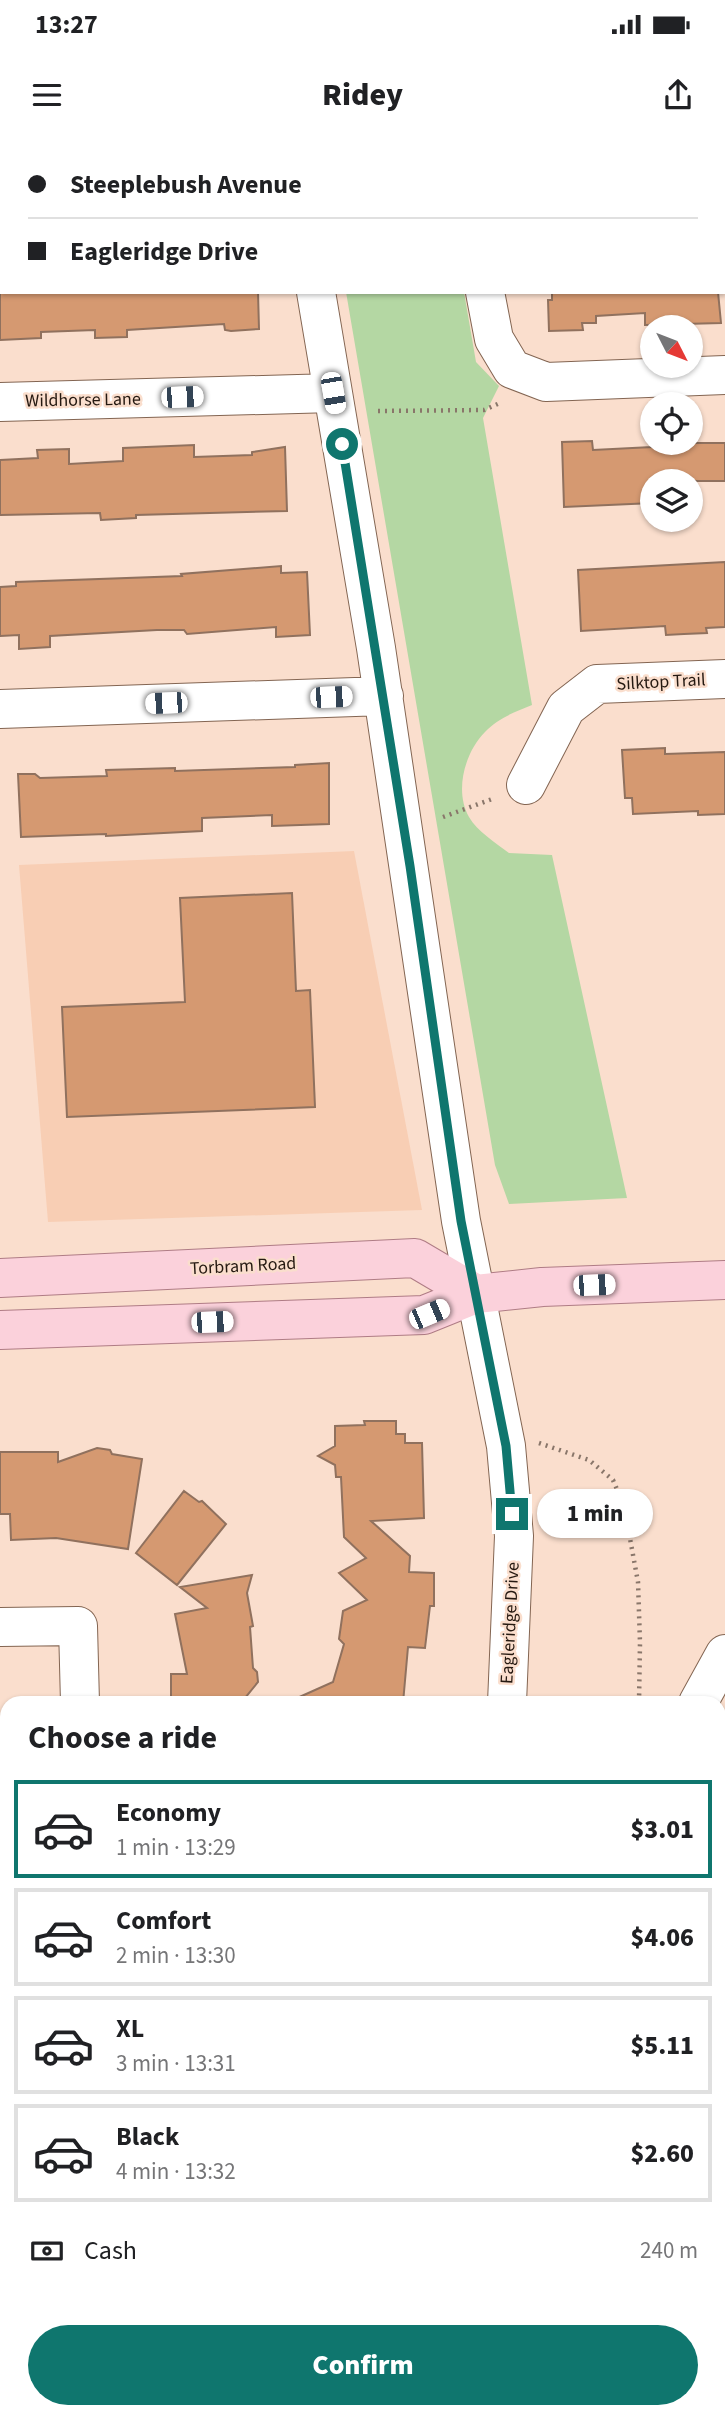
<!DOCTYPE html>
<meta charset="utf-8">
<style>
:root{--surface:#fff;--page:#f6f6f6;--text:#202124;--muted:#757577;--line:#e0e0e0;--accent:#0f766e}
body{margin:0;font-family:"Source Sans 3",sans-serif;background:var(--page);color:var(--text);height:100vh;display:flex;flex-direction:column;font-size:26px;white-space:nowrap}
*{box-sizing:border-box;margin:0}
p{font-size:23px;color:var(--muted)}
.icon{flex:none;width:38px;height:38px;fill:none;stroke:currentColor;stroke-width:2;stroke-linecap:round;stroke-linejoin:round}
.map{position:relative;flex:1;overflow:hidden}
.drawer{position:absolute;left:0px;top:1556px;width:726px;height:723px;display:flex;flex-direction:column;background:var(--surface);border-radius:21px 21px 0 0;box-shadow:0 2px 5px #0004}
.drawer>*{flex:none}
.top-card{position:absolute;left:0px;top:0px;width:726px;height:154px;box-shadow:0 2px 5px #0004;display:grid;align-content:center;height:154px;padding:0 28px;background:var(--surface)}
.needle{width:46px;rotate:132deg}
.buttons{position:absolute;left:640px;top:175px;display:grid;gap:14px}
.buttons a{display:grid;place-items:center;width:63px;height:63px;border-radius:50%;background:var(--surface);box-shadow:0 2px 5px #0004;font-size:35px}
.end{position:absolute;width:32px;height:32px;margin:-16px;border:9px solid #0f766e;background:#fff;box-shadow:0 0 0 4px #fff}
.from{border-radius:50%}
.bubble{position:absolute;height:49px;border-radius:24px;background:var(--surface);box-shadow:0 2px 5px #0004;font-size:23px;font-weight:800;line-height:49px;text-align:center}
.car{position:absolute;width:21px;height:42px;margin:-21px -10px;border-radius:9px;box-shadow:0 0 5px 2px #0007;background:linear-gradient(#fff 24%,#345 0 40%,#fff 0 76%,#345 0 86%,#fff 0)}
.top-card b{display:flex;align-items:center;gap:24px;height:66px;font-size:26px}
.top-card b+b{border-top:2px solid var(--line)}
.top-card i{width:18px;height:18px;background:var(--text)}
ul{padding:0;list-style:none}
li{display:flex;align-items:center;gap:21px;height:98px;margin:0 14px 10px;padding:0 14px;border:4px solid var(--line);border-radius:0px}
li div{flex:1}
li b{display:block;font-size:26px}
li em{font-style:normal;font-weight:800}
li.current{border-color:var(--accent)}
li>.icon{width:63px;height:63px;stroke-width:1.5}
h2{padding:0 28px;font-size:32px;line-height:84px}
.pay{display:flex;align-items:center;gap:18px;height:77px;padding:0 28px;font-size:26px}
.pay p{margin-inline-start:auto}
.button{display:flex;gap:14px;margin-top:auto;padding:14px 28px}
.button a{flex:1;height:80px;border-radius:42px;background:var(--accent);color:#fff;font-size:28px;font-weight:800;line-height:80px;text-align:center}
.status{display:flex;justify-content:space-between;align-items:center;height:49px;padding:0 35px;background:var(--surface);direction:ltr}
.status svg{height:19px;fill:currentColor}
header{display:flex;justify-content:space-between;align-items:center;height:91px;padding:0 28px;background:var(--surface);font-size:32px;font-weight:800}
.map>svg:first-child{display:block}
.built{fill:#f8ceb4}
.green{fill:#b4d7a3}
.building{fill:#d59971;stroke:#90715e;stroke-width:2}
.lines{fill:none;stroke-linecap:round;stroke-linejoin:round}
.minor-casing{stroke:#836552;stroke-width:40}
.major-casing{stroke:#af7c85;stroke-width:40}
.path{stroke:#89766a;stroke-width:4.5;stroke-dasharray:2 5;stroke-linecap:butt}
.minor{stroke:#fff;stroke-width:38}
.major{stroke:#fbd1db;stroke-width:38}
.route{stroke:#0f766e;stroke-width:9}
.labels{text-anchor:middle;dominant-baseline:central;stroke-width:5;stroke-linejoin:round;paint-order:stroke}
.street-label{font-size:18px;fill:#251911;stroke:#fadecd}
</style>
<div class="status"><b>13:27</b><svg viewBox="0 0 49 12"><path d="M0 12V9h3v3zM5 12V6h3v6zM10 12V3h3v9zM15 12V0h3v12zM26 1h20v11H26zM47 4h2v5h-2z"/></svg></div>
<header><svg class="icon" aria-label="menu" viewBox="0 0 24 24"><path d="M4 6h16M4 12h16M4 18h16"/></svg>Ridey<svg class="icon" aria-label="share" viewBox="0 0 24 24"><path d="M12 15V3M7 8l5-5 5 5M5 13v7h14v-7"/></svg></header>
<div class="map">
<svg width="725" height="2277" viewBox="0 0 725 2277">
<rect width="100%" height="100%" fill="#fadecd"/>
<!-- built -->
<path class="built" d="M 354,711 L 422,1070 L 48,1082 L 19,725 Z"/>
<!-- green -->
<path class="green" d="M 346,152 L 464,152 L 476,222 L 499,246 L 483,278 L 532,565 C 515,572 498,578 485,592 C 465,612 454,651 469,677 C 477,691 496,703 509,713 L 552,715 L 627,1058 L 509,1064 L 495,1025 Z
M 725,2095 L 725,2277 L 396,2277 L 399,2272 L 719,2272 L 719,2097 Z"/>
<!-- building -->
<path class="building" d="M 0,152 L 258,152 L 259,189 L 231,191 L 225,190 L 224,184 L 127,190 L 127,197 L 95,198 L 95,190 L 41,192 L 41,198 L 0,200 Z
M 552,152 L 718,152 L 721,183 L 645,185 L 645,173 L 596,176 L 596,183 L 582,183 L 583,190 L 549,191 L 548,160 L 552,160 Z
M 592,301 L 593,310 L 652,307 L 652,303 L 725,303 L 725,341 L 653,341 L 653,363 L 564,367 L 562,302 Z
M 194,305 L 194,317 L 252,315 L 252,312 L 285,307 L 287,371 L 136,375 L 136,378 L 101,380 L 100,373 L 0,375 L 0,320 L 38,318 L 37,310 L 69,309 L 69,324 L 123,321 L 123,308 Z
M 725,422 L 725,487 L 706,488 L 707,493 L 684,494 L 666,495 L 665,486 L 581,491 L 578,430 Z
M 281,426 L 281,433 L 307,432 L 310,495 L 276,497 L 276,487 L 187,494 L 184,490 L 157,490 L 50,496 L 50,507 L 19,509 L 19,495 L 0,496 L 0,447 L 16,446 L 16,442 L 182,436 L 181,434 Z
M 665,608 L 665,614 L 725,612 L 725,674 L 698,675 L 698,671 L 633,674 L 632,658 L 625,658 L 622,610 Z
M 329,623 L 329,684 L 272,686 L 272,675 L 202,678 L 202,691 L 106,696 L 106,694 L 21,697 L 18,634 L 35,634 L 40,638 L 107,636 L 106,630 L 175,628 L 175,631 L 295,627 L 295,625 Z
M 292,753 L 296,851 L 310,850 L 315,967 L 67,977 L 62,867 L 185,862 L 180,758 Z
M 364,1281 L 396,1281 L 396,1294 L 405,1294 L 405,1303 L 422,1303 L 424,1378 L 371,1381 L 410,1416 L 409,1432 L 434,1433 L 434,1466 L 430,1466 L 425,1508 L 408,1507 L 403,1563 L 286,1563 L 333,1542 L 344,1504 L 339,1499 L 343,1471 L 367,1460 L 339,1433 L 366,1418 L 344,1397 L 341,1337 L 336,1337 L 335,1325 L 318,1316 L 335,1306 L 335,1286 L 365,1285 Z
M 97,1308 L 110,1310 L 112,1314 L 142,1319 L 128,1409 L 56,1398 L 11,1400 L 10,1374 L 0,1374 L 0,1312 L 58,1312 L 58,1322 Z
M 184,1351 L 199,1362 L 202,1361 L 226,1384 L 177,1445 L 136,1413 Z
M 252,1435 L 247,1453 L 253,1486 L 250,1487 L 253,1528 L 257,1532 L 258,1542 L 241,1563 L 171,1563 L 171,1534 L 187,1534 L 175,1474 L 207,1468 L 180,1447 Z"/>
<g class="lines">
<defs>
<path id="minor" d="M 289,0 L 290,2
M 459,0 L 459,2
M 316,152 L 376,508 L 461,1081 L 506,1306 L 514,1396 L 507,1563
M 485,152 L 494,199 L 512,229 L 546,242 L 725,235
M 0,262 L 333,253
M 0,569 L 384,556
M 526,645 L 566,568 L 597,544 L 725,539
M 0,1487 L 78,1486 L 80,1563
M 698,1563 L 725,1514
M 125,2277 L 128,2272"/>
<path id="major" d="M 0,1138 L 415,1118 L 476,1154
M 0,1190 L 424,1175 L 476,1154 L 542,1147 L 725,1140"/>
</defs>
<!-- minor casing -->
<use href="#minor" class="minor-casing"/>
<!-- major casing -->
<use href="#major" class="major-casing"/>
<!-- path -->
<path class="path" d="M 378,271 L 484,270 L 500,263
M 443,677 L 495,658
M 539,1303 L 589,1320 L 613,1340 L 624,1366 L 638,1442 L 640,1503 L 639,1563
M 719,1970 L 725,1989"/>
<!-- minor -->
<use href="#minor" class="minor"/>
<!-- major -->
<use href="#major" class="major"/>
</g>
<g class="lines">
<!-- route -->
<path class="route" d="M 342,304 L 410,726 L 461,1081 L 506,1306 L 512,1374"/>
</g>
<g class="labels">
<!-- street labels -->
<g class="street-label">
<text transform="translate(83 260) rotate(-1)">Wildhorse Lane</text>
<text transform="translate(661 542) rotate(-3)">Silktop Trail</text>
<text transform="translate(243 1126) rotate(-3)">Torbram Road</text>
<text transform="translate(510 1483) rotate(-87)">Eagleridge Drive</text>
</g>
</g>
</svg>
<div class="buttons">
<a><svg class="needle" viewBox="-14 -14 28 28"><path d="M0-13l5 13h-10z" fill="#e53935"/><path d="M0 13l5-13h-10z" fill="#757577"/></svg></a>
<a><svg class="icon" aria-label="locate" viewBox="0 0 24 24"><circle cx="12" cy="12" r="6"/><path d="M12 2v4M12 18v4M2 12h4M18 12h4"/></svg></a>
<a><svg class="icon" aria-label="layers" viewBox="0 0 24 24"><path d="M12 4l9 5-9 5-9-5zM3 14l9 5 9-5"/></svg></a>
</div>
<i class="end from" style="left:342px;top:304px"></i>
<i class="end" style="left:512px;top:1374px"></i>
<div class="bubble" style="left:537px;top:1349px;width:116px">1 min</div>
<i class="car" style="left:333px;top:253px;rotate:170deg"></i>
<i class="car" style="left:182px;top:257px;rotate:88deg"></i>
<i class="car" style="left:331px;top:557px;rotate:88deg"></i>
<i class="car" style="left:166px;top:563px;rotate:268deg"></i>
<i class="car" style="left:594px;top:1145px;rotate:88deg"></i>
<i class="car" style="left:429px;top:1174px;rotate:67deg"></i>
<i class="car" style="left:212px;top:1182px;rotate:88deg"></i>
<div class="top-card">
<b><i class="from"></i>Steeplebush Avenue</b>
<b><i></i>Eagleridge Drive</b>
</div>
<section class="drawer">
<h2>Choose a ride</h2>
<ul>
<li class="current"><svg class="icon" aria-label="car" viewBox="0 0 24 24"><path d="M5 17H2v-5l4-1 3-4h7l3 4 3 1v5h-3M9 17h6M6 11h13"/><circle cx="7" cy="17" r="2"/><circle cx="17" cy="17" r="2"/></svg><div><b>Economy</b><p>1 min · 13:29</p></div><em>$3.01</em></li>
<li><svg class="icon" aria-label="car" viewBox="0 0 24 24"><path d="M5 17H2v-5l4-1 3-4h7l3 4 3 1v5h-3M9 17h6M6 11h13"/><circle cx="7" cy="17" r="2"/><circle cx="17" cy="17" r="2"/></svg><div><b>Comfort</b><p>2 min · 13:30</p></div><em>$4.06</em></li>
<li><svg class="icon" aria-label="car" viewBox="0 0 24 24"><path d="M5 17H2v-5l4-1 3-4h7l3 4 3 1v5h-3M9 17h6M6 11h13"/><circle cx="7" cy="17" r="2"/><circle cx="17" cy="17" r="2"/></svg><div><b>XL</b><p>3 min · 13:31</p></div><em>$5.11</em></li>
<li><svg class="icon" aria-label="car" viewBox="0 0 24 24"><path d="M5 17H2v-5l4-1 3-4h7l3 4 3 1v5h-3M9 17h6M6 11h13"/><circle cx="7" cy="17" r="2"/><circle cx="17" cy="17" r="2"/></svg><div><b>Black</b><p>4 min · 13:32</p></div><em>$2.60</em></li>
</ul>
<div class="pay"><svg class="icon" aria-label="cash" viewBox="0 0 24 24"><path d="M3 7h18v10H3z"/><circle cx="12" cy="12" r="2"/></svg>Cash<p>240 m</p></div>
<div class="button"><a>Confirm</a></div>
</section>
</div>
